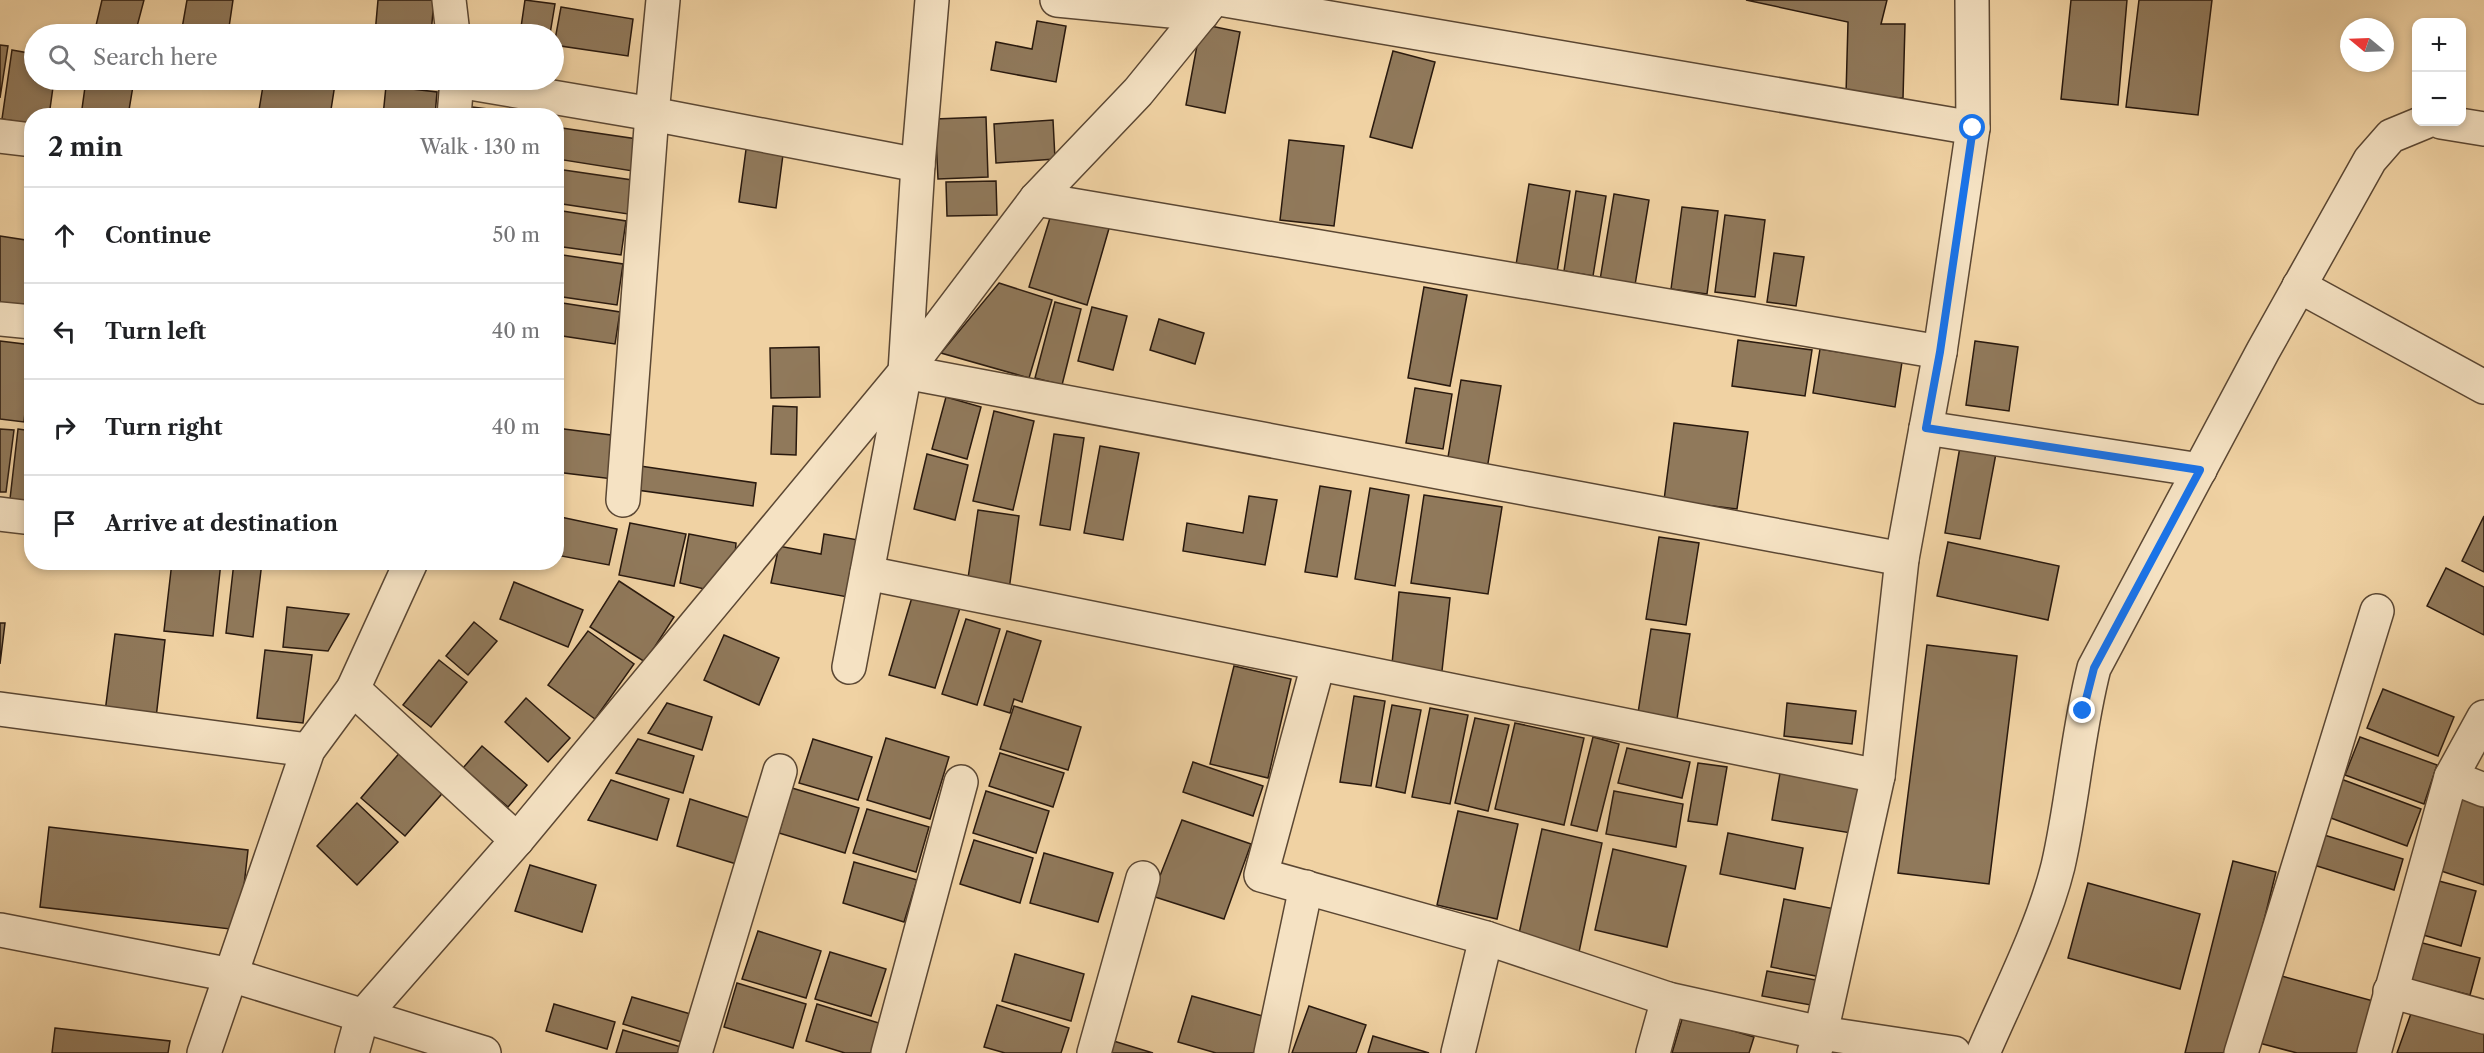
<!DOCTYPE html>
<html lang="en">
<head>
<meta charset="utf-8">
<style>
  body { margin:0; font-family:"Libre Caslon Text",serif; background:#f6f6f6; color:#202124 }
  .controls { position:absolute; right:18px; top:18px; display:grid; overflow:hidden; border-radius:12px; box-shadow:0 3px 9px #0003 }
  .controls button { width:54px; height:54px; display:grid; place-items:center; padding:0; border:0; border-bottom:2px solid #e0e0e0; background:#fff; color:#202124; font:30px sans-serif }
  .compass { position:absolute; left:2340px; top:18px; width:54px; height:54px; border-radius:50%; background:#fff; box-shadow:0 3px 9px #0003; rotate:289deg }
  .stop { position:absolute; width:18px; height:18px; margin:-14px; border:4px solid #1a73e8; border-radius:50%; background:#fff }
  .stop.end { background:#1a73e8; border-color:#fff; box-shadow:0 2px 6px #0008 }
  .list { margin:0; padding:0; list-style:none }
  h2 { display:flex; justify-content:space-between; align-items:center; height:78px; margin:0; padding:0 24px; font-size:26px }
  h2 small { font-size:20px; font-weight:400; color:#757577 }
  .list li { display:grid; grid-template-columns:39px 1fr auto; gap:18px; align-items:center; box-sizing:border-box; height:96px; padding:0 24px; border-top:2px solid #e0e0e0 }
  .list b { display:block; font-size:22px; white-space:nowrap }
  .list em { font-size:20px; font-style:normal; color:#757577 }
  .icon { flex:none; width:33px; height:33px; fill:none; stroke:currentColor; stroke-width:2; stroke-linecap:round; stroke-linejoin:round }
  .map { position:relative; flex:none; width:2484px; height:1053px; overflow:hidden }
  .search { position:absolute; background:#fff; box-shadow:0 3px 9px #0003; left:24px; top:24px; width:540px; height:66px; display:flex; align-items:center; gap:15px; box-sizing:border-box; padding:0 21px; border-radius:33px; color:#757577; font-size:22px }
  .panel { position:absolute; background:#fff; box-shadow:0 3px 9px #0003; left:24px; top:108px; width:540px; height:462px; border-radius:24px }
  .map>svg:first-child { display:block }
  .building { fill:#90795b; stroke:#29190e; stroke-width:1.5 }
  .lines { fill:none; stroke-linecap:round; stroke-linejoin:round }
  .minor-casing { stroke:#5b4733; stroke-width:36 }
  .minor { stroke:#f5e2c3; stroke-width:33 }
  .route { stroke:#1a73e8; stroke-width:8 }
</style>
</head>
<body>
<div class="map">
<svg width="2484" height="1053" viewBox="0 0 2484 1053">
  <rect width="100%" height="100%" fill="#f0d2a3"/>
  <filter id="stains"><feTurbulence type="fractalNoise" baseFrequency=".00333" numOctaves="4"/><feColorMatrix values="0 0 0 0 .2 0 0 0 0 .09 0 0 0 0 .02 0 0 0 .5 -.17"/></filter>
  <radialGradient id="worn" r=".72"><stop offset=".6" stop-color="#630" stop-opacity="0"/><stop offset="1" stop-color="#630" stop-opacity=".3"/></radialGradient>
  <g class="building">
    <path d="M102 0H144L135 34H94Z"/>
    <path d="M187 0H233L228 34H181Z"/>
    <path d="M378 0H434L431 34H375Z"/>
    <path d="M525 0 555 4 550 34H520Z"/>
    <path d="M1746 0H1887L1881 24H1905L1903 98 1846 95 1848 22Z"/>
    <path d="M2071 0H2127L2118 105 2061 99Z"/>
    <path d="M2139 0H2212L2198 115 2126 107Z"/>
    <path d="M561 7 633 19 628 56 554 45Z"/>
    <path d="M1037 21 1066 26 1056 82 991 70 996 42 1032 49Z"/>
    <path d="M1201 24 1240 32 1225 113 1186 105Z"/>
    <path d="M0 45 8 46 0 98Z"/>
    <path d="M12 50 34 54V80H54L49 116H32V124L2 119Z"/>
    <path d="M1393 51 1435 62 1412 148 1370 137Z"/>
    <path d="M86 80H134L128 116H81Z"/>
    <path d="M264 80H305L335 84 330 116H258Z"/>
    <path d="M386 86 437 92 435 116H383Z"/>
    <path d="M464 106 504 111V116H463Z"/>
    <path d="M511 110 545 115V116H510Z"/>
    <path d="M986 117 988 177 938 179 935 119Z"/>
    <path d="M1053 120 1055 159 996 163 994 124Z"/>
    <path d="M562 128 644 140 639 172 557 159Z"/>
    <path d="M1289 140 1344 146 1334 226 1280 220Z"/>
    <path d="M747 142 784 147 776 208 739 202Z"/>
    <path d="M557 169 632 180 628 214 556 203Z"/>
    <path d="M996 181 997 215 947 216 946 182Z"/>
    <path d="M1529 184 1570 191 1557 272 1516 265Z"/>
    <path d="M1576 191 1606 196 1593 276 1564 271Z"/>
    <path d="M1614 194 1649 200 1635 285 1600 280Z"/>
    <path d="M1682 207 1718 211 1707 294 1671 289Z"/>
    <path d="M1053 208 1110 225 1087 305 1029 287Z"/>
    <path d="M556 210 626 221 621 255 556 246Z"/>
    <path d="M1725 215 1765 220 1755 297 1715 292Z"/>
    <path d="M0 236 32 241V263L24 312 0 308Z"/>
    <path d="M1774 253 1804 257 1796 306 1767 302Z"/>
    <path d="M556 254 623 264 617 305 556 296Z"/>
    <path d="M999 283 1052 300 1029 378 941 353Z"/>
    <path d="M1424 287 1467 295 1450 386 1408 378Z"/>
    <path d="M556 302 620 312 615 344 556 335Z"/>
    <path d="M1055 302 1081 309 1062 385 1035 378Z"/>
    <path d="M1092 307 1127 316 1113 370 1078 361Z"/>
    <path d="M1159 319 1204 333 1195 364 1150 350Z"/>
    <path d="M1738 340 1812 350 1805 396 1732 386Z"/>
    <path d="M0 341 32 345 24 422 0 419Z"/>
    <path d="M1975 341 2018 347 2009 411 1966 405Z"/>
    <path d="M819 347 820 397 771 398 770 348Z"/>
    <path d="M1820 349 1902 362 1895 407 1813 393Z"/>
    <path d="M1461 380 1501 386 1486 475 1446 469Z"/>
    <path d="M1415 388 1452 394 1443 449 1406 443Z"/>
    <path d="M946 397 981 407 967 459 932 449Z"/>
    <path d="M773 406 797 407 796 455 771 454Z"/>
    <path d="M994 411 1034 421 1013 510 973 501Z"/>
    <path d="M1674 423 1748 432 1737 509 1664 500Z"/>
    <path d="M556 428 619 436 613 479 556 472Z"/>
    <path d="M0 429 14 430 6 492H0Z"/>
    <path d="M18 429 32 431V502L10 499Z"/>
    <path d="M1054 434 1084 438 1070 530 1040 525Z"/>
    <path d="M1961 441 1997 448 1980 539 1945 533Z"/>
    <path d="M1100 446 1139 453 1123 540 1084 533Z"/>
    <path d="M927 454 968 465 955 520 914 509Z"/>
    <path d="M640 466 756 483 753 506 637 490Z"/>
    <path d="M1320 486 1351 491 1337 577 1305 572Z"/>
    <path d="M1370 488 1409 495 1395 586 1355 579Z"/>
    <path d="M1424 495 1502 507 1488 594 1411 583Z"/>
    <path d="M1249 496 1277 500 1265 565 1183 551 1187 523 1243 533Z"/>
    <path d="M978 510 1019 516 1009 590 967 585Z"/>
    <path d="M556 516 617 529 609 565 556 555Z"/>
    <path d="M2484 516V572L2462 561Z"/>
    <path d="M630 523 686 534 674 586 619 575Z"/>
    <path d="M689 534 736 543 734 568 708 590 680 583Z"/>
    <path d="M824 534 864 541 853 598 771 583 779 546 821 554Z"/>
    <path d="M1659 537 1699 543 1686 625 1646 619Z"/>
    <path d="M1948 542 2059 566 2048 620 1937 596Z"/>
    <path d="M172 562H221L213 636 164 631Z"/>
    <path d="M234 562H262L253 637 226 633Z"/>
    <path d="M2446 568 2484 587V635L2427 606Z"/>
    <path d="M619 581 674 617 645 662 590 627Z"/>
    <path d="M514 582 583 610 568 647 500 619Z"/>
    <path d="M1399 592 1450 598 1441 680 1391 674Z"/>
    <path d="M913 594 960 608 935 688 889 675Z"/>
    <path d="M287 607 349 614 328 651 283 647Z"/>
    <path d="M966 619 1000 629 977 705 942 694Z"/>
    <path d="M474 622 497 641 468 675 446 656Z"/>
    <path d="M0 623H5L0 664Z"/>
    <path d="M1651 629 1690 634 1677 719 1638 713Z"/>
    <path d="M588 631 634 664 595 719 548 685Z"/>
    <path d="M1007 631 1041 641 1022 702 1014 699 1010 713 984 705Z"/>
    <path d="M115 634 165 640 156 718 105 712Z"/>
    <path d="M724 635 779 658 759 705 704 680Z"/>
    <path d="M1927 645 2017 656 1989 884 1898 873Z"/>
    <path d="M265 650 312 655 303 723 257 718Z"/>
    <path d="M439 660 467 682 431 727 403 705Z"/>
    <path d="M1234 666 1291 679 1268 778 1210 764Z"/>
    <path d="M2383 689 2454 717 2438 756 2367 728Z"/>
    <path d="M1354 696 1385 701 1371 786 1340 782Z"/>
    <path d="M526 698 570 738 548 762 505 722Z"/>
    <path d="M667 703 712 717 702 750 648 733Z"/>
    <path d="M1787 703 1856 711 1852 744 1784 736Z"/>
    <path d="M1392 705 1421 710 1405 793 1376 787Z"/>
    <path d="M1014 706 1081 727 1068 770 1000 749Z"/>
    <path d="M1430 708 1468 715 1450 804 1412 797Z"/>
    <path d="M1475 718 1509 725 1488 811 1455 803Z"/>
    <path d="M1515 723 1584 738 1564 825 1495 809Z"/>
    <path d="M1593 737 1619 744 1597 831 1571 825Z"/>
    <path d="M2360 737 2437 765 2424 804 2345 775Z"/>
    <path d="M886 738 949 757 930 819 867 800Z"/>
    <path d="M638 739 694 756 683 793 616 773Z"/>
    <path d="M813 739 872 757 858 800 799 783Z"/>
    <path d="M482 746 527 785 508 807 463 768Z"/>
    <path d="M1627 748 1690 762 1682 798 1618 783Z"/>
    <path d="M402 750 447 788 405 836 361 798Z"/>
    <path d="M1000 753 1064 773 1053 807 989 786Z"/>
    <path d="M1193 762 1263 786 1253 816 1183 792Z"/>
    <path d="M1698 763 1727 767 1717 825 1688 821Z"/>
    <path d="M1780 773 1865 787 1857 834 1772 820Z"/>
    <path d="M2333 776 2421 809 2407 846 2320 814Z"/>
    <path d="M611 780 669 799 657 840 588 820Z"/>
    <path d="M792 788 859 808 845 853 779 833Z"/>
    <path d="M986 791 1049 811 1036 853 973 833Z"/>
    <path d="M1614 791 1683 804 1676 847 1606 834Z"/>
    <path d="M2460 792 2484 800V885L2435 869Z"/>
    <path d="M690 799 756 820 743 866 677 846Z"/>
    <path d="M357 803 398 842 357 885 317 846Z"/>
    <path d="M867 809 929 827 916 872 853 853Z"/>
    <path d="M1458 811 1518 824 1497 919 1437 905Z"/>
    <path d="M1182 820 1251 844 1224 919 1152 896Z"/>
    <path d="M49 827 248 850 239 930 40 907Z"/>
    <path d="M1542 829 1602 843 1579 952 1518 938Z"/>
    <path d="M2311 831 2403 859 2394 890 2301 861Z"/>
    <path d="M1728 833 1803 848 1795 889 1720 874Z"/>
    <path d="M974 840 1033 858 1020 903 960 884Z"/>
    <path d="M1613 849 1686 866 1667 947 1595 930Z"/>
    <path d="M1044 853 1113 873 1098 922 1030 903Z"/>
    <path d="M2233 861 2276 872 2231 1053H2185Z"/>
    <path d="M854 862 917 880 904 922 843 903Z"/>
    <path d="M530 865 596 885 582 932 515 911Z"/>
    <path d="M2428 878 2476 891 2461 946 2413 932Z"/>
    <path d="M2088 883 2200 914 2180 989 2068 958Z"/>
    <path d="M1784 899 1835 909 1821 977 1771 967Z"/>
    <path d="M758 931 821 951 806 998 742 979Z"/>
    <path d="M2411 940 2480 958 2470 995 2401 978Z"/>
    <path d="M830 952 886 969 871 1016 815 999Z"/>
    <path d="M1015 954 1084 974 1071 1021 1002 1001Z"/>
    <path d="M1767 971 1832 983 1827 1008 1762 996Z"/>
    <path d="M2278 975 2377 1002 2362 1053H2297L2259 1043Z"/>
    <path d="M737 983 806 1004 793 1048 724 1027Z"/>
    <path d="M1192 996 1266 1017 1255 1053H1216L1178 1042Z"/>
    <path d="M632 997 694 1015 685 1043 623 1024Z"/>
    <path d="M554 1004 615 1022 607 1049 546 1031Z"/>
    <path d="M817 1004 882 1024 873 1053H845L806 1041Z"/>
    <path d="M997 1005 1069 1028 1061 1053H1005L984 1047Z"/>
    <path d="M2414 1005 2484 1028V1053H2397Z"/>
    <path d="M1309 1006 1366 1025 1356 1053H1292Z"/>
    <path d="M1683 1016 1754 1037 1749 1053H1672Z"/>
    <path d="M55 1028 170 1041 168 1053H52Z"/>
    <path d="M623 1030 684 1048 682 1053H616Z"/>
    <path d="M1373 1036 1429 1053H1368Z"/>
    <path d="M1107 1039 1153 1053H1103Z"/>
  </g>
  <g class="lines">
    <defs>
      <g id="minor">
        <path d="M449 0 453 34"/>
        <path d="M1057 0 1202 14"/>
        <path d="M1225 0 1973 128"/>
        <path d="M458 81 652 114 918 165"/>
        <path d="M454 116 457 80"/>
        <path d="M2441 122 2484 129"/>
        <path d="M0 136 32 140"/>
        <path d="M1036 199 1940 352"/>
        <path d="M2299 286 2484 387"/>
        <path d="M0 319 32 322"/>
        <path d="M905 372 1902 559"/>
        <path d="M1926 428 2200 470"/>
        <path d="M623 500 652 114 663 0"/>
        <path d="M0 514 32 518"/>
        <path d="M867 573 1878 776"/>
        <path d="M1318 665 1261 875 1486 938 1668 999 1821 1033 1954 1053"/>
        <path d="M849 667 905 372 918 165 932 0"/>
        <path d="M353 689 517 840"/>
        <path d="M0 709 308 750"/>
        <path d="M2451 777 2484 790"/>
        <path d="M0 930 231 975 484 1053"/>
        <path d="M2390 991 2484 1017"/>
        <path d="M204 1053 308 750 353 689 411 562"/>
        <path d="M352 1053 362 1017 517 840 905 372 1036 199 1138 92 1213 0"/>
        <path d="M695 1053 780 771"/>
        <path d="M888 1053 961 782"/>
        <path d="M1094 1053 1143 878"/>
        <path d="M1271 1053 1306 887"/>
        <path d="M1458 1053 1486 938"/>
        <path d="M1653 1053 1668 999"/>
        <path d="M1814 1053 1821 1033 1878 776 1902 559 1940 352 1973 128 1972 0"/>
        <path d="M1983 1053C2008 995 2043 927 2058 866 2073 801 2077 734 2094 668L2263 351 2370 160 2391 136 2425 122"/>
        <path d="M2241 1053 2377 611"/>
        <path d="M2374 1053 2451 777 2484 717"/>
      </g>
    </defs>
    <use href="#minor" class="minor-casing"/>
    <use href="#minor" class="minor"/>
  </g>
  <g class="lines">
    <path class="route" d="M1973 128 1940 352 1926 428 2200 470 2094 668 2083 711"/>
  </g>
  <rect width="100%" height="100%" filter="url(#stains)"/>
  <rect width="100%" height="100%" fill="url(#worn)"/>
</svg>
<div class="controls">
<button>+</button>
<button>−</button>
</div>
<svg class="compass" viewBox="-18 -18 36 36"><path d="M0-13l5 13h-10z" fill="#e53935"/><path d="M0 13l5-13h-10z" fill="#757577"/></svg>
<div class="stop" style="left:1973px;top:128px"></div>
<div class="stop end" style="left:2083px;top:711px"></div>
<div class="search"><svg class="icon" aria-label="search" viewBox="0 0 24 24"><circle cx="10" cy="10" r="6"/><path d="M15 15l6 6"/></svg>Search here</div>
<section class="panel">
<h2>2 min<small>Walk · 130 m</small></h2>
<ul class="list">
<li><svg class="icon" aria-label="ahead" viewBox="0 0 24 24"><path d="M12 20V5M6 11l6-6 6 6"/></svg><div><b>Continue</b></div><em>50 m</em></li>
<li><svg class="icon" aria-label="left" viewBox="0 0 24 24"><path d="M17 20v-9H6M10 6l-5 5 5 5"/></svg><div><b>Turn left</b></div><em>40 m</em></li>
<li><svg class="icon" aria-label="right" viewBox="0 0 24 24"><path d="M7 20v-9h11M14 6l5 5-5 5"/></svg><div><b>Turn right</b></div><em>40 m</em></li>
<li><svg class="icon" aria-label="arrive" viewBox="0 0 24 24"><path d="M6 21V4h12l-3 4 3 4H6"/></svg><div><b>Arrive at destination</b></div></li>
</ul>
</section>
</div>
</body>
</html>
